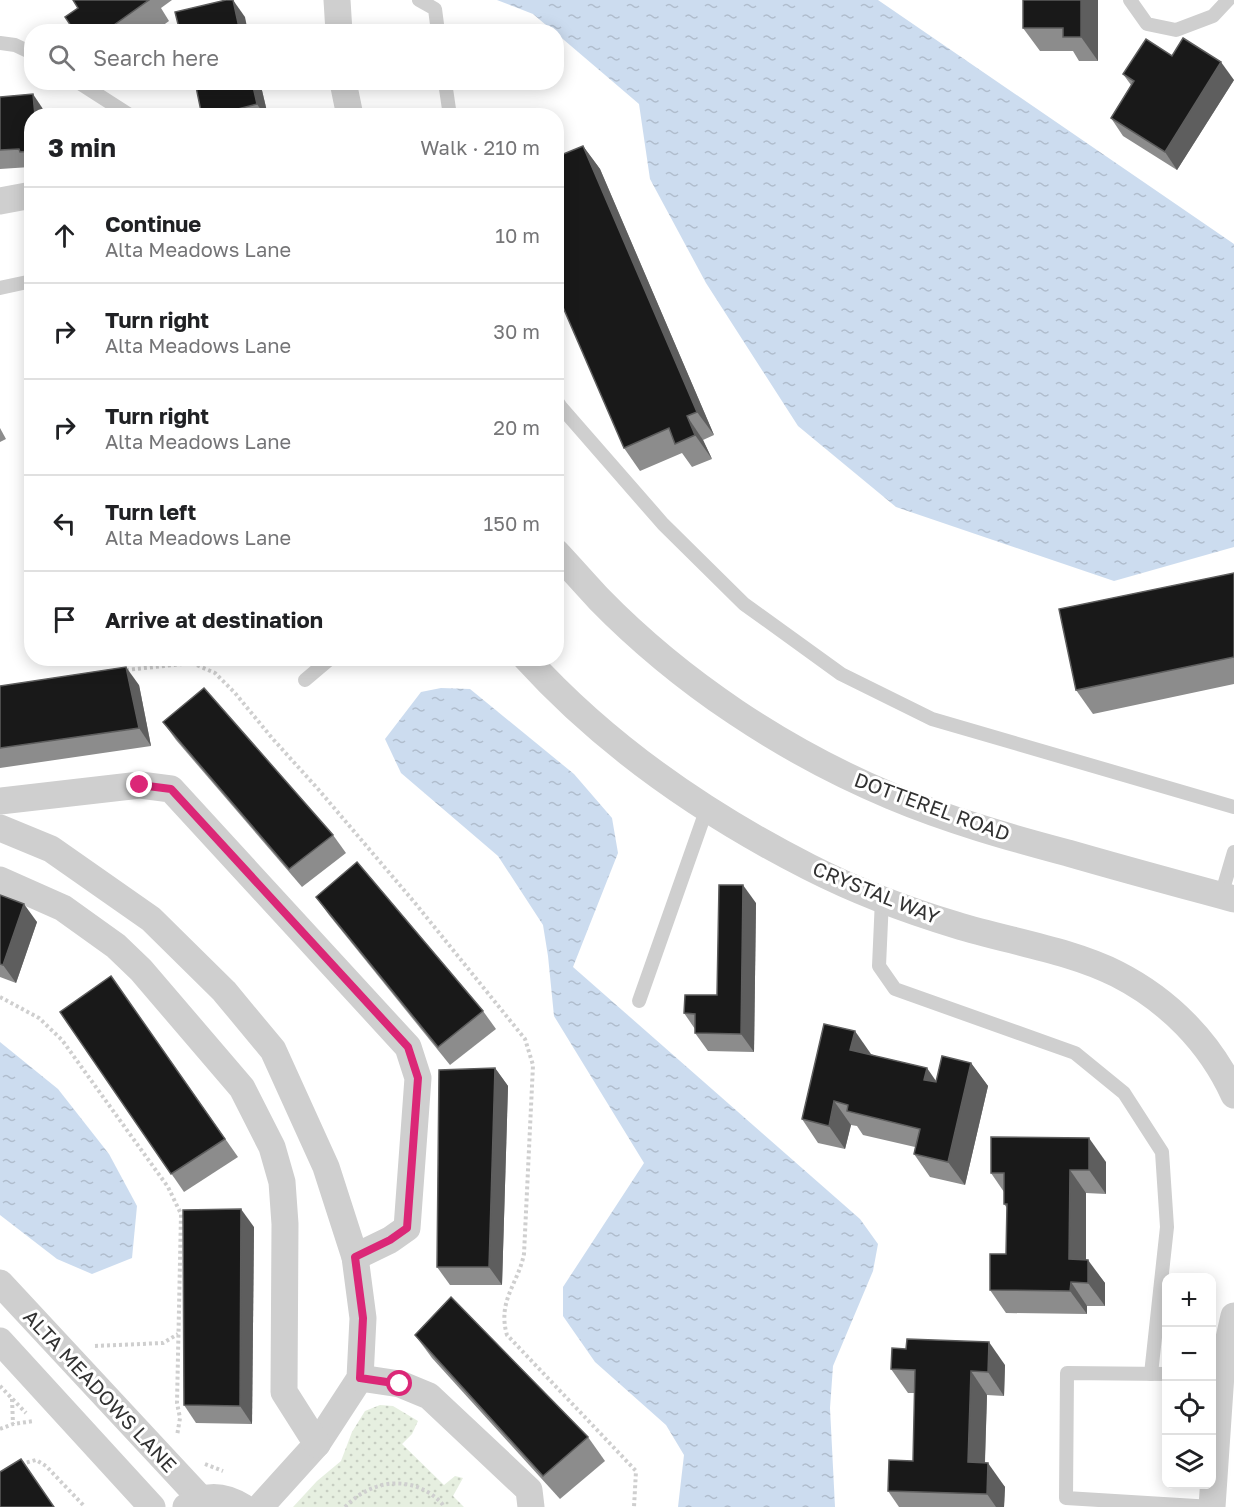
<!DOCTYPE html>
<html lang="en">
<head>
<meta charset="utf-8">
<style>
  body { margin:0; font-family:"Golos Text",sans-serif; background:#f2f2f2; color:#202124 }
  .controls { position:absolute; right:18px; bottom:18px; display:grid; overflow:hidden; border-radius:12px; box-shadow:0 3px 15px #0003 }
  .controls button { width:54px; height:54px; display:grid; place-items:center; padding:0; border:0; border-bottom:2px solid #e0e0e0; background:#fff; color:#202124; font:30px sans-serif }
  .stop { position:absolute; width:18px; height:18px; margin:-14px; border:4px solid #db2777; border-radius:50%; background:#fff }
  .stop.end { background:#db2777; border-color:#fff; box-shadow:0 2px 6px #0008 }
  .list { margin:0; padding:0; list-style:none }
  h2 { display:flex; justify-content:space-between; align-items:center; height:78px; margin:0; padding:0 24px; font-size:26px }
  h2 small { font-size:20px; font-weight:400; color:#757577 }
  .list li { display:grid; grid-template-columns:39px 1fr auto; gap:18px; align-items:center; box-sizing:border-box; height:96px; padding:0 24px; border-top:2px solid #e0e0e0 }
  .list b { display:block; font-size:22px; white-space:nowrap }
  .list p { margin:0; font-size:20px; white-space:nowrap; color:#757577 }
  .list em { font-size:20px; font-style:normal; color:#757577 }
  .icon { flex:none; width:33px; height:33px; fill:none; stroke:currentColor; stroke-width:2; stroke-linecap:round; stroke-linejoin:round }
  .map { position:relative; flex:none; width:1234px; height:1507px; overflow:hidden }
  .search { position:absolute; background:#fff; box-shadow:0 3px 15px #0003; left:24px; top:24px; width:540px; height:66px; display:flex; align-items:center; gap:15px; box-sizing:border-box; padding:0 21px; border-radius:24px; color:#757577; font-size:22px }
  .panel { position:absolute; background:#fff; box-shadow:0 3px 15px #0003; left:24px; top:108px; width:540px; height:558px; border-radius:24px }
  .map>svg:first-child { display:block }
  .park { fill:url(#park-dots) }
  .water { fill:url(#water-ripples) }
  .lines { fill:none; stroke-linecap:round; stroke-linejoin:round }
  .path { stroke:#cfcfcf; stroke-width:4; stroke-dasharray:3 3; stroke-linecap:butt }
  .service { stroke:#cfcfcf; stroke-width:14 }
  .minor { stroke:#cfcfcf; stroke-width:27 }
  .wall { fill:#8c8c8c }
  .shaded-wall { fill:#5e5e5e }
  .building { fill:#191919; stroke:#5e5e5e; stroke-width:1.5 }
  .route { stroke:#db2777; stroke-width:8 }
  .labels { text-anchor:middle; stroke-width:6; stroke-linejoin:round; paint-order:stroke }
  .street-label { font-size:20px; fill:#323232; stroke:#fff }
</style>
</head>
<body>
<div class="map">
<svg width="1234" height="1507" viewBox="0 0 1234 1507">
  <defs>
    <pattern id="park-dots" width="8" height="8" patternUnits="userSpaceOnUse" patternTransform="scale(1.5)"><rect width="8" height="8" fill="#e6efe0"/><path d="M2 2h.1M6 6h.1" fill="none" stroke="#c6cdc1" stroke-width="1.8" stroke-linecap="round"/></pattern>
    <pattern id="water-ripples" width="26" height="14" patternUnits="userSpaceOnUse" patternTransform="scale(1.5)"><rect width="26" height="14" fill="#ccdcef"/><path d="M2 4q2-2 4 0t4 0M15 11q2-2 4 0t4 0" fill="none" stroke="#b0bdcd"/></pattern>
  </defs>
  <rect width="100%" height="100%" fill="#fff"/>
  <path class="park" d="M380 1405 393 1406 418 1421 412 1434 402 1444 444 1485 455 1476 463 1478 453 1496 464 1507H293L317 1481 341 1461 352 1432 365 1411Z"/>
  <g class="water">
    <path d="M497 0H878L1234 244V547L1114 581 896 507 798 426 706 283 650 179 639 104 557 34 556 32 553 31 533 14Z"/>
    <path d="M441 688 470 689 574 774 612 818 618 853 573 967 860 1219 878 1244 873 1271 833 1366 830 1408 835 1507H678L684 1455 666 1425 595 1362 563 1316V1287L644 1163 554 1016 548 956 543 925 498 856 401 773 385 739 421 692Z"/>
    <path d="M0 1042 58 1089 109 1154 137 1206 132 1258 92 1274 57 1259 0 1215Z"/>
  </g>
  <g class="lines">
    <g class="path">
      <path d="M126 670 192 663 215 673 235 693 272 738 318 789 415 903 525 1039 533 1065 524 1254C518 1284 497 1301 507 1335L636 1471 634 1507"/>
      <path d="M0 997 39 1018 62 1040 168 1187 181 1214 177 1403 180 1418 177 1436"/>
      <path d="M95 1346 163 1343 178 1334"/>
      <path d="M0 1386 26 1413"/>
      <path d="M12 1399 13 1424"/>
      <path d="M0 1429 13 1424 34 1421"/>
      <path d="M21 1464 36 1460 46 1466 85 1507"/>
      <path d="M205 1464 223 1471"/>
      <path d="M345 1507C368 1483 402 1475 431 1494 436 1498 441 1501 444 1507"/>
    </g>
    <g class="service">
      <path d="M419 0 435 9 438 32"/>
      <path d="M1130 0 1147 24 1176 30 1213 16 1228 0"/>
      <path d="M0 43 15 45 32 53"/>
      <path d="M78 82 131 116"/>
      <path d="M445 82 450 116"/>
      <path d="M0 288 32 281"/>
      <path d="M556 400 560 406 663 524 744 604 841 674 932 719 1234 807"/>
      <path d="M305 680 331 658"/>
      <path d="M1221 896 1234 852"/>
      <path d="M882 899 879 966 895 989 1075 1053 1124 1093 1162 1152 1167 1227 1151 1374"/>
      <path d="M639 1001 707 808"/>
      <path d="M1166 1374 1067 1373 1066 1498 1212 1507"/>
    </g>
    <g class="minor">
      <path d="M337 0 339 32"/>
      <path d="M343 82 350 116"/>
      <path d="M0 201 32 195"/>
      <path d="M556 552C571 568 585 584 599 599 681 683 784 751 891 796 948 820 1008 837 1068 853 1123 869 1179 884 1234 899"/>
      <path d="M526 658C605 745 705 814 809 867 856 891 906 910 956 925 1007 941 1070 950 1117 974 1168 1000 1210 1042 1234 1095"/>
      <path d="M0 801 140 785 171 789 408 1047 418 1078 407 1228 390 1240 355 1257"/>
      <path d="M0 828 51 849 151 919 224 991 273 1050 326 1167 355 1257 363 1318 360 1378 317 1444 260 1507"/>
      <path d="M0 880 63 908 116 946 141 970 242 1088 272 1147 282 1182 285 1224 284 1392 317 1444"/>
      <path d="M0 1283 201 1499"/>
      <path d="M0 1341 152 1507"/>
      <path d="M360 1378 400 1384 429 1396 529 1490 531 1507"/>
      <path d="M186 1507C205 1494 224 1495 243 1507"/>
      <path d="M1212 1507 1221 1374 1234 1316"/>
    </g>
  </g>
  <g class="wall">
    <path d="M73 0H172L161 8 169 21 154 32H74L78 8Z"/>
    <path d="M1023 0H1098V61H1079L1073 51H1040L1023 28Z"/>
    <path d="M1172 56 1234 80 1177 170 1123 136 1111 118 1131 85 1123 74Z"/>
    <path d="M260 82 268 116H202Z"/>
    <path d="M0 97 45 112 46 116H32V168L30 167 0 169Z"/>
    <path d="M583 146 600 169 714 435 703 440 712 459 692 467 682 453 640 471 624 448Z"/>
    <path d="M0 428 6 439 0 442Z"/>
    <path d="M1234 573V684L1093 714 1076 690Z"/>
    <path d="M139 685 151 746 0 768V686Z"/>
    <path d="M163 722 333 835 346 853 302 887 176 740Z"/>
    <path d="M0 895 37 922 16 983 0 977Z"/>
    <path d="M316 897 483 1011 496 1029 450 1065 329 915Z"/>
    <path d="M756 903 754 1052 708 1051 695 1033V1029L684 1013 717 995Z"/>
    <path d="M111 976 238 1157 184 1192 60 1012Z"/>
    <path d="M871 1054 936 1081 971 1063 988 1086 965 1185 930 1177 914 1154 915 1147 863 1135 857 1126 851 1125 845 1149 818 1143 802 1119Z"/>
    <path d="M495 1068 508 1086 502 1285H450L437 1267Z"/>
    <path d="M1106 1162V1194L1086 1193V1260L1105 1283V1306H1087V1314L1006 1313 990 1290 1006 1254 1007 1208 1004 1204V1192L991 1173Z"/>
    <path d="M254 1227 252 1424 196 1423 184 1405Z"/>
    <path d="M415 1335 588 1437 605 1461 560 1499 432 1358Z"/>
    <path d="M1005 1365 1004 1396 987 1395 985 1463 1005 1487 1004 1507H899L888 1491 913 1461 915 1393H908L891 1369Z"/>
  </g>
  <g class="shaded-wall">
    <path d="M233 0 245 17 248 32H240Z"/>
    <path d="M1081 0H1098V61L1081 37Z"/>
    <path d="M1221 62 1234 80 1177 170 1165 152Z"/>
    <path d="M252 82H260L268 116H265L257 104Z"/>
    <path d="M33 94 45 112 46 116H35Z"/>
    <path d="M583 146 600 169 714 435 697 412Z"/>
    <path d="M687 416 703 440 712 459 695 435Z"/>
    <path d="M126 667 139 685 151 746 139 728Z"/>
    <path d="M743 885 756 903 754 1052 741 1034Z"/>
    <path d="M24 904 37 922 16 983 3 965Z"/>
    <path d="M855 1031 871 1054 867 1073 850 1050Z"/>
    <path d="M971 1063 988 1086 965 1185 948 1162Z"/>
    <path d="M495 1068 508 1086 502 1285 489 1267Z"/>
    <path d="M927 1068 943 1091 924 1080Z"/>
    <path d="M834 1101 851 1125 845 1149 829 1126Z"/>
    <path d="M1089 1138 1106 1162V1194L1089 1170Z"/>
    <path d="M1070 1170 1086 1193V1283L1069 1259Z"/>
    <path d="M241 1209 254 1227 252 1424 240 1406Z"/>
    <path d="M1088 1260 1105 1283V1306L1088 1283Z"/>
    <path d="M1071 1282 1087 1306V1314L1070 1291Z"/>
    <path d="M989 1342 1005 1365 1004 1396 988 1372Z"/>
    <path d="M971 1371 987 1395 984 1486 968 1462Z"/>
    <path d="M988 1463 1005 1487 1004 1507H996L987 1494Z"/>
  </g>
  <g class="building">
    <path d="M73 0H149L104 32H96L92 26 84 32H75L65 17 78 8Z"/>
    <path d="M226 0H233L240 32H185L184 31 180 32 175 12Z"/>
    <path d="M1023 0H1081V37H1063V28H1023Z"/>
    <path d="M1183 38 1221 62 1165 152 1111 118 1134 81 1123 74 1146 39 1172 56Z"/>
    <path d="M195 82H252L257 104 211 116H202Z"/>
    <path d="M33 94 35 116H32V151L20 152 19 149 0 150V97Z"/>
    <path d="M583 146 697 412 687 416 695 435 675 444 669 428 624 448 556 291V157Z"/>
    <path d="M1234 573V657L1076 690 1059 609Z"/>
    <path d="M126 667 139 728 0 748V686Z"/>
    <path d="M204 688 333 835 289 869 163 722Z"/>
    <path d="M357 862 483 1011 438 1047 316 897Z"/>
    <path d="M719 885H743L741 1034 695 1033V1014L684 1013 685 995H717Z"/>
    <path d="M0 895 24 904 3 965 0 964Z"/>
    <path d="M111 976 225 1139 171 1174 60 1012Z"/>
    <path d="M824 1024 855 1031 850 1050 927 1068 924 1080 936 1082 942 1056 971 1063 948 1162 914 1154 920 1129 847 1111 848 1105 834 1101 829 1126 802 1119Z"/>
    <path d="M495 1068 489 1267H437L439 1070Z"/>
    <path d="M991 1137 1089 1138V1170H1070L1069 1259 1088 1260V1283L1071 1282 1070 1291 990 1290V1254H1006L1007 1204H1004V1173H991Z"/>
    <path d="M241 1209 240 1406 184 1405 183 1210Z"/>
    <path d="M451 1297 588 1437 543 1476 415 1335Z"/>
    <path d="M907 1339 989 1342 988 1372 971 1371 968 1462 988 1463 987 1494 888 1491 889 1460 913 1461 915 1370 891 1369 892 1348 906 1349Z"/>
    <path d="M21 1459 54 1507H0V1472Z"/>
  </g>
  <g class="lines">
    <path class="route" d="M140 785 171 789 408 1047 418 1078 407 1228 390 1240 355 1257 363 1318 360 1378 400 1384"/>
  </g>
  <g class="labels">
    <g class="street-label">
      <text transform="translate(932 807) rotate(20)" y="7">DOTTEREL ROAD</text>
      <text transform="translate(876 893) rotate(22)" y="7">CRYSTAL WAY</text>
      <text transform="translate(100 1391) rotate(47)" y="7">ALTA MEADOWS LANE</text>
    </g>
  </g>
</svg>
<div class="controls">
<button>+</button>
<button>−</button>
<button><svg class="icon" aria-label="locate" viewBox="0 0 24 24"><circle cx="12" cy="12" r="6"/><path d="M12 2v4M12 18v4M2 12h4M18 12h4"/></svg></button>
<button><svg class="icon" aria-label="layers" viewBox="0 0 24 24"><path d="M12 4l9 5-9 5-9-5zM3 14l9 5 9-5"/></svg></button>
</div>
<div class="stop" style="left:400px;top:1384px"></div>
<div class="stop end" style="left:140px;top:785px"></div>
<div class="search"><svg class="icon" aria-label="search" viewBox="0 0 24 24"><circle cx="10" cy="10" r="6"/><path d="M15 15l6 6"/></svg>Search here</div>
<section class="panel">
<h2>3 min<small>Walk · 210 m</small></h2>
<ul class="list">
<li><svg class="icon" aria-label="ahead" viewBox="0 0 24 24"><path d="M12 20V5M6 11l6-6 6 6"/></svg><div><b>Continue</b><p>Alta Meadows Lane</p></div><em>10 m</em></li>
<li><svg class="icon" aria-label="right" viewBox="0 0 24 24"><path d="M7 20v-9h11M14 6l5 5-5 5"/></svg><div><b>Turn right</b><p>Alta Meadows Lane</p></div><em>30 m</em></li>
<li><svg class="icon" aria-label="right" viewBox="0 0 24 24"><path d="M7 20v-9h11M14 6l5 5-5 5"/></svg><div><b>Turn right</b><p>Alta Meadows Lane</p></div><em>20 m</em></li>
<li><svg class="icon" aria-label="left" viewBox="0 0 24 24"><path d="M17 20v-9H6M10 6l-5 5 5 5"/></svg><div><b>Turn left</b><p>Alta Meadows Lane</p></div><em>150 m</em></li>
<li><svg class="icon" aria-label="arrive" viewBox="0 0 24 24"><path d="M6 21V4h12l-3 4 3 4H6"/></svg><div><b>Arrive at destination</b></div></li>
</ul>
</section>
</div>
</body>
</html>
